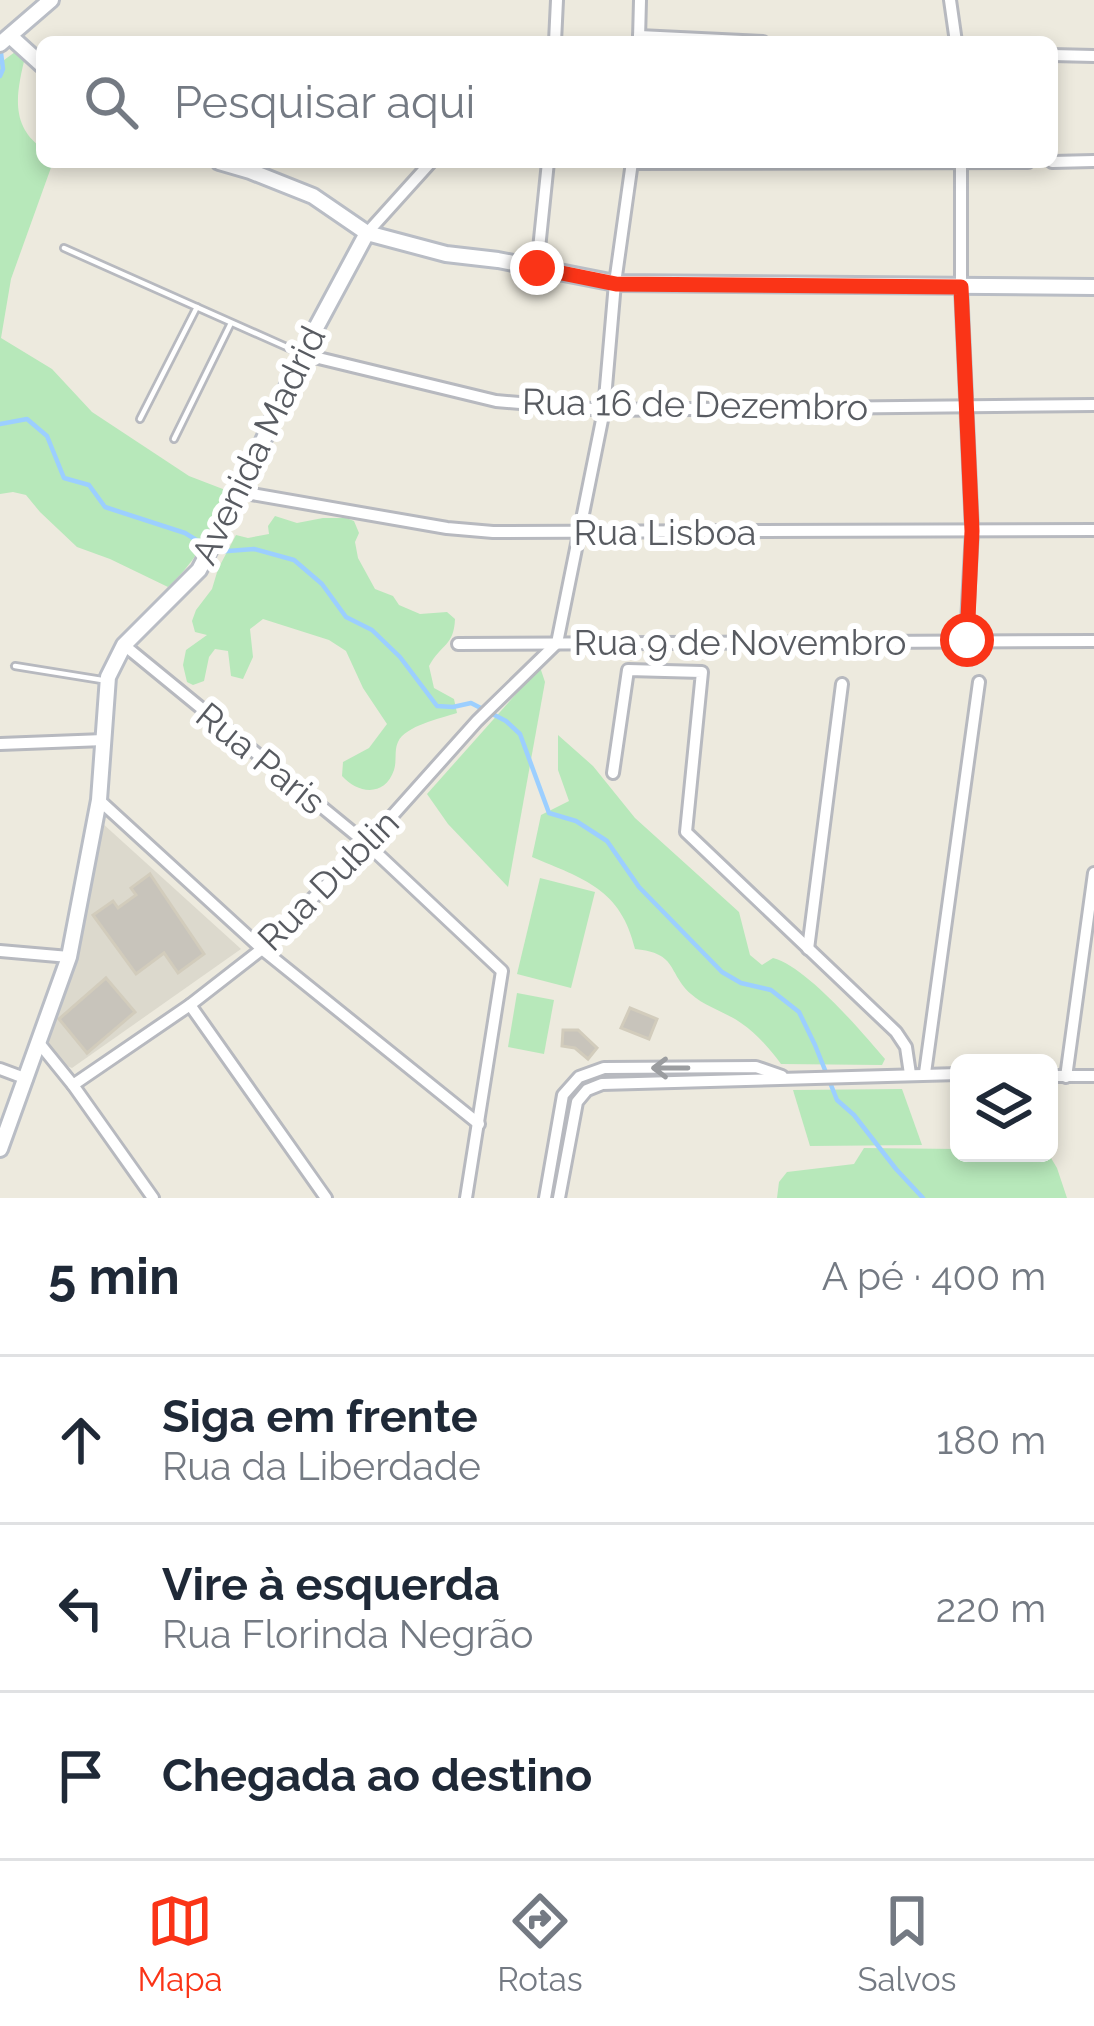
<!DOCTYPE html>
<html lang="pt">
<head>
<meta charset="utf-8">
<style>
  body { margin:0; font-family:Raleway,sans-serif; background:#f6f6f7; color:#1f2937 }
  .controls { position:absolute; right:36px; bottom:36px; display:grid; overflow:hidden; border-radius:18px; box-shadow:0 6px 18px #0003 }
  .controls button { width:108px; height:108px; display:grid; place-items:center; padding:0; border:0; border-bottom:3px solid #e0e1e3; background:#fff; color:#1f2937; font:60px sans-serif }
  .stop { position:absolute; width:36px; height:36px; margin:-27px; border:9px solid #fa3417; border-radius:50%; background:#fff }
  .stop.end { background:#fa3417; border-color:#fff; box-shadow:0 3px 12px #0008 }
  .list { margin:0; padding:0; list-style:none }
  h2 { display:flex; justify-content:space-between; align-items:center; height:156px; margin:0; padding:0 48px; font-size:51px }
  h2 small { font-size:39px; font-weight:400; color:#747a83 }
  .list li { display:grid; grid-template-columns:78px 1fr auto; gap:36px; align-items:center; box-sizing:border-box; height:168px; padding:0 48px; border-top:3px solid #e0e1e3 }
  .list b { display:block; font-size:45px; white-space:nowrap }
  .list p { margin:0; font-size:39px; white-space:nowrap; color:#747a83 }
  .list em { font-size:39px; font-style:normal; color:#747a83 }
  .icon { flex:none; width:66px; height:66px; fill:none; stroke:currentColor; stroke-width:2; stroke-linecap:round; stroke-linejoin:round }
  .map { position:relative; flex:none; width:1094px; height:1198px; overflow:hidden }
  .search { position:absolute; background:#fff; box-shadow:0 6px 18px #0003; left:36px; right:36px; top:36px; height:132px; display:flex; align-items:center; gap:30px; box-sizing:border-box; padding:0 42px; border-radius:18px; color:#747a83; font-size:45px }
  .sheet { height:660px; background:#fff }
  nav { display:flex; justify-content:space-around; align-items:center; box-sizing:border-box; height:168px; border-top:3px solid #e0e1e3; background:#fff; font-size:33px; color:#747a83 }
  nav a { display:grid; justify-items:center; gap:6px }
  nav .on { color:#fa3417 }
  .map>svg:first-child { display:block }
  .education { fill:#dcd9cd }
  .green { fill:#b7e8ba }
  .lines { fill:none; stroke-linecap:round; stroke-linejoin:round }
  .stream { stroke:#9ccfff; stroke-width:4.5 }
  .building { fill:#c8c4bb; stroke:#d2ccbc; stroke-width:3 }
  .lane-casing { stroke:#b7b9bf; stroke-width:10 }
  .street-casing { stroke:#b7b9bf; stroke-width:16 }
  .secondary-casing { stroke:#b9bdc5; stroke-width:20 }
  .lane { stroke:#fff; stroke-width:4.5 }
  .street { stroke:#fff; stroke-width:10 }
  .secondary { stroke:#fff; stroke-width:14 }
  .oneway { stroke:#9b9da0 }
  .route { stroke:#fa3417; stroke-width:15 }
  .labels { text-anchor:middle; stroke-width:12; stroke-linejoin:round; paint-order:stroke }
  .street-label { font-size:36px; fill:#585b61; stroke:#fff }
</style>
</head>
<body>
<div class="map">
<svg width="1094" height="1198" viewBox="0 0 1094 1198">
  <rect width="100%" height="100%" fill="#edeade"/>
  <path class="education" d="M102 823 241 949 72 1068 62 1064 47 1043 78 958Z"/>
  <g class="green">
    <path d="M15 52 25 57C17 91 9 125 42 148V162H53L11 279 1 338 52 369 92 412 189 476 228 491C211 529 200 558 168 587L110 559 77 547 40 512 26 495 13 492 0 494V63Z"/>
    <path d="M275 516 297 523 323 518H346L354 521 359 533 355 542 358 558 375 589 393 596 399 605 420 614 447 612 455 619C454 646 441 644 429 666L434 688 454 699 457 713C441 718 405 726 398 742 394 750 397 761 394 770 385 797 358 794 342 776L343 762 369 748 387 724 363 688 346 651 329 640 263 619 250 629 253 657 243 679 231 676 228 651 215 649 209 657 204 681 193 685 187 682 183 665 186 650 207 635 195 632 192 621 196 610 212 589 218 569 236 535 248 538 269 534 268 526Z"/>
    <path d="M540 667 545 682 508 887 448 824 427 794Z"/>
    <path d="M558 735 593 766 635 818 739 912 750 955 762 965 773 958C807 967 861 1031 885 1059L882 1065 781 1064C769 1048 757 1034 741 1023 726 1012 705 1007 691 994 667 972 678 953 635 949 621 889 584 879 532 857L541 815 569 801 558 770Z"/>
    <path d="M540 878 595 892 571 988 517 974Z"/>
    <path d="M517 993 554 1000 544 1054 508 1047Z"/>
    <path d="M902 1089 922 1145 810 1146 793 1090Z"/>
    <path d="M864 1148 959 1149V1153H1048L1057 1168 1067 1198H777L779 1182 787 1172 854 1164Z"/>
  </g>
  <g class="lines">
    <g class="stream">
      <path d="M0 76 3 69 1 53"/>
      <path d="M0 424 27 419 47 436 64 478 89 485 105 507 185 533 206 546"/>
      <path d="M215 552 254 549 294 560 322 584 346 617 372 630 400 657 437 706 453 707 471 703 506 721 520 734 549 813 576 821 607 841 639 887 722 972 741 983 771 990 799 1012 815 1045 837 1100 854 1115 896 1169 923 1198"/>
    </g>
  </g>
  <g class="building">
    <path d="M150 874 204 954 178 973 164 953 136 974 93 915 113 901 118 908 136 895 131 888Z"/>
    <path d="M106 978 135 1012 87 1053 59 1019Z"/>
    <path d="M630 1008 657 1019 649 1039 621 1028Z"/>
    <path d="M563 1030H578L597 1048 588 1059 575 1048 562 1046Z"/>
  </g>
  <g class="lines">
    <defs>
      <g id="lane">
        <path d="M64 248 300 353"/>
        <path d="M140 419 197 307"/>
        <path d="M174 439 231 323"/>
        <path d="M15 666 102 680"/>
      </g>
      <g id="street">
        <path d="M950 0 956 42"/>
        <path d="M639 36 763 42"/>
        <path d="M639 39 640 0"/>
        <path d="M555 42 557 0"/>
        <path d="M1052 55 1094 56"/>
        <path d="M961 162V287L972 531 966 641"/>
        <path d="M1052 162 1094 161"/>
        <path d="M632 163 1028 162"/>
        <path d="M367 233 431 162"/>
        <path d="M537 268 548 162"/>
        <path d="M302 354 496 401 604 410 1094 405"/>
        <path d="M240 492 447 528 493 532 1094 530"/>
        <path d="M557 643 604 410 615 283 632 162"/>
        <path d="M458 644 1094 641"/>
        <path d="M124 645 367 844 502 971 466 1198"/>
        <path d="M0 744 104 740"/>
        <path d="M613 773 628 670 702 672 686 832 896 1032 906 1047 910 1074"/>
        <path d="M99 800 262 949 479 1124"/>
        <path d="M808 949 842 684"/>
        <path d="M0 951 69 957"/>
        <path d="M190 1005 326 1198"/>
        <path d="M39 1043 73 1085 153 1198"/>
        <path d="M0 1069 27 1079"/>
        <path d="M925 1073 979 682"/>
        <path d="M1049 1076H1094"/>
        <path d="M1066 1077 1094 873"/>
        <path d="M73 1085 190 1005 262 949 367 844 477 721 557 643"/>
        <path d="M545 1198 563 1095 579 1077 604 1068 756 1067 782 1076"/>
        <path d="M559 1198 577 1102 587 1090 602 1084 959 1074"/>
      </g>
      <g id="secondary">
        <path d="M10 36 42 65"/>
        <path d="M0 44 51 0"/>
        <path d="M219 162 250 171 313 196 367 233 446 254 498 260 615 283 1094 287"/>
        <path d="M0 1149 69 957 99 800 108 677 124 645 199 570 240 492 302 354 367 233"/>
      </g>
    </defs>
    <use href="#lane" class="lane-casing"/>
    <use href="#street" class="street-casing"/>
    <use href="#secondary" class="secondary-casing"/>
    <use href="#lane" class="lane"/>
    <use href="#street" class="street"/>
    <use href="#secondary" class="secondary"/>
  </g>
  <defs><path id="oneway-shaft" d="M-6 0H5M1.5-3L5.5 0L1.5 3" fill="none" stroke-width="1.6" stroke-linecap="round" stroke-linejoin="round" transform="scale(3)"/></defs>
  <use class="oneway" href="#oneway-shaft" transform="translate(670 1068) rotate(180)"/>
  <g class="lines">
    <path class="route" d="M537 268 616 284 961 287 972 531 967 640"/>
  </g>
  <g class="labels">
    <g class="street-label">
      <text transform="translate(695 404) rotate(1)" y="13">Rua 16 de Dezembro</text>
      <text transform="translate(258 445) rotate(-64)" y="13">Avenida Madrid</text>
      <text x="665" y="545">Rua Lisboa</text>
      <text x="740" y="655">Rua 9 de Novembro</text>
      <text transform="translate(261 758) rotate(39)" y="13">Rua Paris</text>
      <text transform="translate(328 880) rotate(-45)" y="13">Rua Dublin</text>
    </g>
  </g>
</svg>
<div class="controls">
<button><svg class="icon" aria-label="layers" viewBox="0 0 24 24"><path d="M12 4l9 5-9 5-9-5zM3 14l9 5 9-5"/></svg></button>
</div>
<div class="stop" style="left:967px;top:640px"></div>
<div class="stop end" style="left:537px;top:268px"></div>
<div class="search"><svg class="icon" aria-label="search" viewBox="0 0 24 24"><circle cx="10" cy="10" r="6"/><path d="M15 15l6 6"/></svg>Pesquisar aqui</div>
</div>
<section class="sheet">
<h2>5 min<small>A pé · 400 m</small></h2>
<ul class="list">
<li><svg class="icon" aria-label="ahead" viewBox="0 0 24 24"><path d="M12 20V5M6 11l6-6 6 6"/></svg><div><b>Siga em frente</b><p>Rua da Liberdade</p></div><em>180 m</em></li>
<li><svg class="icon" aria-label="left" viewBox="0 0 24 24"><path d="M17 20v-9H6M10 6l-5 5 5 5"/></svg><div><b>Vire à esquerda</b><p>Rua Florinda Negrão</p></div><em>220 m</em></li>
<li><svg class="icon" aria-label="arrive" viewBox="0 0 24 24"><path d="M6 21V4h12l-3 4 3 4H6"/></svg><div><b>Chegada ao destino</b></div></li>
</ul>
</section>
<nav>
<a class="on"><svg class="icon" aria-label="map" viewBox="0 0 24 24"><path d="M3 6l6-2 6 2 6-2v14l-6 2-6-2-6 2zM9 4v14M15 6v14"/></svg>Mapa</a>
<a><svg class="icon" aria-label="directions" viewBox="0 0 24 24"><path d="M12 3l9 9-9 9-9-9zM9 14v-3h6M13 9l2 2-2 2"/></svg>Rotas</a>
<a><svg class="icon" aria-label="saved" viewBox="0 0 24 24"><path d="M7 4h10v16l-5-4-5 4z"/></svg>Salvos</a>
</nav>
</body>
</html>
